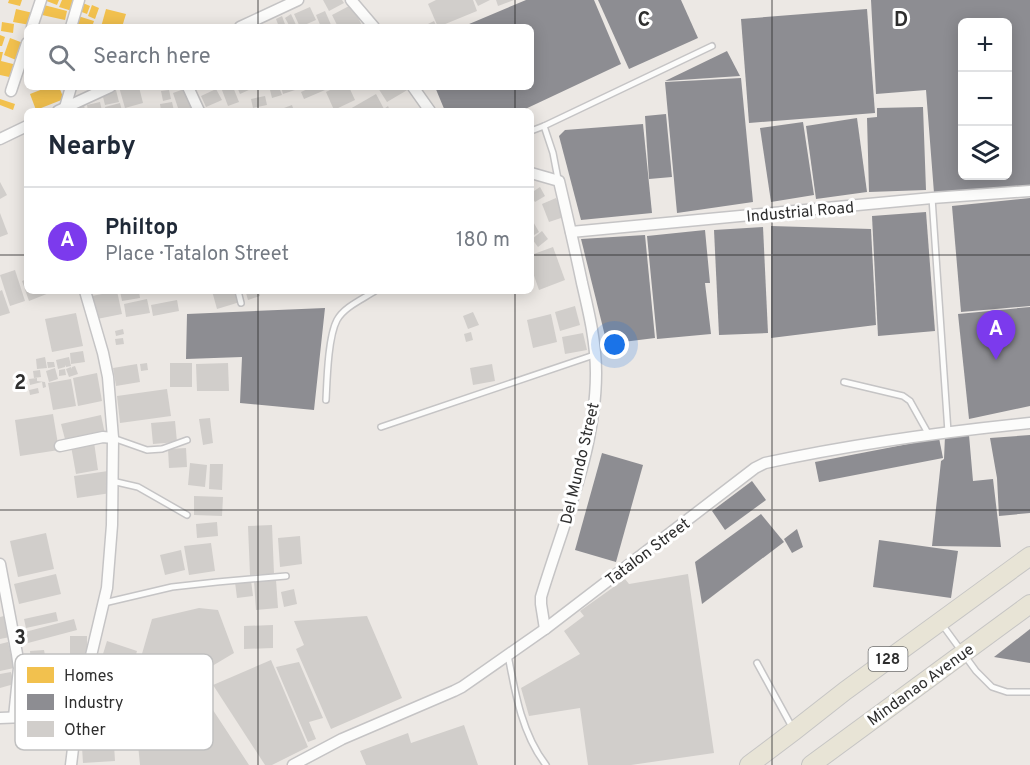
<!DOCTYPE html>
<html lang="en">
<head>
<meta charset="utf-8">
<style>
  body { margin:0; font-family:Overpass,sans-serif; background:#f2f2f3; color:#1f2937 }
  .controls { position:absolute; right:18px; top:18px; display:grid; overflow:hidden; border-radius:9px; box-shadow:0 3px 15px #0003 }
  .controls button { width:54px; height:54px; display:grid; place-items:center; padding:0; border:0; border-bottom:2px solid #e0e1e3; background:#fff; color:#1f2937; font:30px sans-serif }
  .you { position:absolute; left:615px; top:345px; width:21px; height:21px; margin:-15px; border:4px solid #fff; border-radius:50%; background:#1a73e8; box-shadow:0 0 0 9px #1a73e833 }
  .badge { display:grid; place-items:center; width:39px; height:39px; border-radius:50%; background:#7c3aed; color:#fff; font-size:20px; font-weight:700 }
  .pin { position:absolute; translate:-50% -50px; filter:drop-shadow(0 2px 3px #0008) }
  .pin::after { content:''; position:absolute; top:32px; width:21px; height:18px; background:inherit; clip-path:polygon(0 0,100% 0,50% 100%) }
  .list { margin:0; padding:0; list-style:none }
  h2 { display:flex; justify-content:space-between; align-items:center; height:78px; margin:0; padding:0 24px; font-size:26px }
  h2 small { font-size:20px; font-weight:400; color:#747a83 }
  .list li { display:grid; grid-template-columns:39px 1fr auto; gap:18px; align-items:center; box-sizing:border-box; height:108px; padding:0 24px; border-top:2px solid #e0e1e3 }
  .list b { display:block; font-size:22px; white-space:nowrap }
  .list p { margin:0; font-size:20px; white-space:nowrap; color:#747a83 }
  .list em { font-size:20px; font-style:normal; color:#747a83 }
  .icon { flex:none; width:33px; height:33px; fill:none; stroke:currentColor; stroke-width:2; stroke-linecap:round; stroke-linejoin:round }
  .map { position:relative; flex:none; width:1030px; height:765px; overflow:hidden }
  .search { position:absolute; background:#fff; box-shadow:0 3px 15px #0003; left:24px; top:24px; width:510px; height:66px; display:flex; align-items:center; gap:15px; box-sizing:border-box; padding:0 21px; border-radius:9px; color:#747a83; font-size:22px }
  .panel { position:absolute; background:#fff; box-shadow:0 3px 15px #0003; left:24px; top:108px; width:510px; height:186px; border-radius:9px }
  .map>svg:first-child { display:block }
  .homes { fill:#f2c14e }
  .industry { fill:#8d8d92; fill-rule:evenodd }
  .building { fill:#d1cecb }
  .lines { fill:none; stroke-linecap:round; stroke-linejoin:round }
  .lane-casing { stroke:#c5c4c5; stroke-width:8 }
  .street-casing { stroke:#c5c4c5; stroke-width:13 }
  .primary-casing { stroke:#c6c5c4; stroke-width:20 }
  .lane { stroke:#fcfcfb; stroke-width:5 }
  .street { stroke:#fcfcfb; stroke-width:10 }
  .primary { stroke:#e8e4d6; stroke-width:18 }
  .grid { fill:none; stroke:#2e2e2e; stroke-width:1.5; stroke-opacity:0.55 }
  .labels { text-anchor:middle; stroke-width:6; stroke-linejoin:round; paint-order:stroke }
  .shield { fill:#fff; stroke:#6d6d6d; stroke-width:1.5 }
  .shield-label { font-size:15px; font-weight:bold; fill:#2e2e2e }
  .street-label { font-size:16px; fill:#2e2e2e; stroke:#fff }
  .key { fill:#fff; stroke:#c0c0c0; stroke-width:1.5 }
  .key-label { font-size:16px; fill:#2e2e2e }
  .grid-label { font-size:20px; text-anchor:middle; font-weight:bold; fill:#2e2e2e; stroke:#fff; stroke-width:6; stroke-linejoin:round; paint-order:stroke }
</style>
</head>
<body>
<div class="map">
<svg width="1030" height="765" viewBox="0 0 1030 765">
  <rect width="100%" height="100%" fill="#ece8e4"/>
  <g class="homes">
    <path d="M9 0H22L20 6 8 3Z"/>
    <path d="M44 0H59L57 5Z"/>
    <path d="M62 0H75L72 11 59 7Z"/>
    <path d="M83 3 90 6 87 14 79 11Z"/>
    <path d="M44 5 67 11 65 20 42 15Z"/>
    <path d="M92 5 99 8 95 19 88 16Z"/>
    <path d="M16 9 33 13 30 25 13 22Z"/>
    <path d="M106 9 126 14 122 27H101Z"/>
    <path d="M78 16 94 21 92 27H74Z"/>
    <path d="M2 22 14 24 13 33 1 31Z"/>
    <path d="M0 35 5 37 2 46H0Z"/>
    <path d="M10 38 23 43 16 60 4 55Z"/>
    <path d="M0 52H3L1 61 17 65 14 78 0 75Z"/>
    <path d="M48 87H59L64 99 36 110 30 94Z"/>
    <path d="M0 99 15 104 13 110 0 105Z"/>
  </g>
  <g class="industry">
    <path d="M526 0H594L621 64 521 111H445L435 87H531V27H462Z"/>
    <path d="M598 0H681L698 38 629 69Z"/>
    <path d="M871 0H1030V186L934 193 926 90 876 94ZM962 22H1008V176H962Z"/>
    <path d="M867 9 875 113 749 123 741 19Z"/>
    <path d="M727 51 740 76 665 81Z"/>
    <path d="M741 78 753 202 677 213 665 82Z"/>
    <path d="M923 107 926 190 869 192 867 118 877 117V108Z"/>
    <path d="M666 114 672 177 649 179 645 116Z"/>
    <path d="M857 118 867 192 816 199 806 126Z"/>
    <path d="M803 122 814 195 771 202 760 128Z"/>
    <path d="M643 124 652 213 581 220 559 136 565 130Z"/>
    <path d="M1030 198V306L961 312 952 206Z"/>
    <path d="M926 212 935 331 878 336 872 216Z"/>
    <path d="M771 226 871 229 876 325 771 338Z"/>
    <path d="M763 227 768 333 719 335 714 230Z"/>
    <path d="M705 230 710 283H705L711 334 657 339 647 236Z"/>
    <path d="M645 235 655 338 607 344 581 239Z"/>
    <path d="M1030 307V406L969 419 958 314Z"/>
    <path d="M325 308 314 410 240 403 242 357 186 359 187 314Z"/>
    <path d="M969 435 973 481 993 479 1001 547 932 546 941 461 944 459 945 436Z"/>
    <path d="M1030 435V513L999 516 997 478 990 438Z"/>
    <path d="M939 438 943 458 819 482 815 462Z"/>
    <path d="M602 453 643 465 616 562 575 550Z"/>
    <path d="M752 481 766 500 725 530 712 511Z"/>
    <path d="M761 514 784 542 702 604 695 562Z"/>
    <path d="M797 529 803 547 792 553 784 539Z"/>
    <path d="M879 540 958 551 951 598 873 587Z"/>
    <path d="M1030 629V663L994 657Z"/>
  </g>
  <g class="building">
    <path d="M323 0H342L344 3 329 11Z"/>
    <path d="M436 0H473L477 11 438 27 428 4Z"/>
    <path d="M475 0H490L478 6Z"/>
    <path d="M496 0H514L498 6Z"/>
    <path d="M351 5 363 27H338L332 15Z"/>
    <path d="M310 7 316 20 300 27 294 14Z"/>
    <path d="M325 11 332 27H321L316 15Z"/>
    <path d="M291 14 297 27H290L285 18Z"/>
    <path d="M282 16 286 27H279L276 19Z"/>
    <path d="M434 21 437 27H422Z"/>
    <path d="M119 87H139L143 103 125 108Z"/>
    <path d="M229 87H233L239 102 228 106 222 90Z"/>
    <path d="M237 87H250L251 89 240 94Z"/>
    <path d="M279 87 282 95 272 98 270 90Z"/>
    <path d="M281 87H294L295 90 283 94Z"/>
    <path d="M312 87H323L325 90 304 99 301 92Z"/>
    <path d="M336 87H349L355 100 334 110 326 92Z"/>
    <path d="M381 87H407L409 89 387 102 378 88Z"/>
    <path d="M184 89 193 111H179L173 93Z"/>
    <path d="M216 89 222 100 206 107 201 96Z"/>
    <path d="M116 90 119 102 105 105 102 93Z"/>
    <path d="M169 90 171 99 163 101 161 91Z"/>
    <path d="M376 94 384 109 388 106 390 111H352L350 109Z"/>
    <path d="M265 96 267 105 253 108 251 99Z"/>
    <path d="M100 102 102 111H88L87 105Z"/>
    <path d="M172 102 174 111H161L160 104Z"/>
    <path d="M120 103 122 111H106L105 107Z"/>
    <path d="M84 104 85 111H72L71 108Z"/>
    <path d="M292 105 294 111H285L284 108Z"/>
    <path d="M0 182 7 195 0 199Z"/>
    <path d="M540 187 545 196 535 202 531 196V193Z"/>
    <path d="M556 198 564 217 549 222 542 204Z"/>
    <path d="M0 213 8 234 0 237Z"/>
    <path d="M531 218 539 232 531 237Z"/>
    <path d="M542 231 548 239 538 247 532 239Z"/>
    <path d="M553 247 565 280 539 290 531 267V255Z"/>
    <path d="M15 270 25 301 10 306 0 275Z"/>
    <path d="M27 279V291H54L29 301 22 281Z"/>
    <path d="M2 290 10 313 0 316V291Z"/>
    <path d="M117 291 122 314 97 319 92 296Z"/>
    <path d="M120 291H139L140 298 122 301Z"/>
    <path d="M212 291H236L240 302 217 309Z"/>
    <path d="M252 291H259L260 296 248 300 246 293Z"/>
    <path d="M147 299 150 313 126 317 124 304Z"/>
    <path d="M177 300 179 311 153 316 151 305Z"/>
    <path d="M575 306 580 325 560 331 555 312Z"/>
    <path d="M473 312 479 325 468 329 463 316Z"/>
    <path d="M76 313 83 346 52 352 45 319Z"/>
    <path d="M551 314 557 342 533 348 527 320Z"/>
    <path d="M123 329 124 334 116 336 115 331Z"/>
    <path d="M471 332 473 340 466 342 464 334Z"/>
    <path d="M583 333 587 350 565 354 562 337Z"/>
    <path d="M123 338 124 344 116 345 115 339Z"/>
    <path d="M83 351 85 362 71 364 70 353Z"/>
    <path d="M45 357 47 368 37 369 36 359Z"/>
    <path d="M69 357 71 366 66 367 65 365V367L58 369 56 360Z"/>
    <path d="M47 362H54L55 367 48 368Z"/>
    <path d="M147 363 148 370 141 371 140 364Z"/>
    <rect x="170" y="363" width="22" height="24"/>
    <path d="M228 363 229 391H197L196 364Z"/>
    <path d="M137 364 140 382 116 386 113 368Z"/>
    <path d="M492 364 495 381 473 385 470 368Z"/>
    <path d="M75 366 78 374 69 377 66 369 71 367 72 369V367Z"/>
    <path d="M55 368 58 379 49 382 46 371Z"/>
    <path d="M65 369 66 375 59 376V370Z"/>
    <path d="M40 370 41 377 34 378 33 371Z"/>
    <path d="M97 373 102 401 78 406 73 378Z"/>
    <path d="M37 378V381L45 382 46 387 43 388 42 382 30 385 29 379Z"/>
    <path d="M71 379 76 406 53 410 48 383Z"/>
    <path d="M38 388 39 393 30 395 29 390Z"/>
    <path d="M167 389 171 416 120 423 117 396Z"/>
    <path d="M53 414 59 450 20 456 15 420Z"/>
    <path d="M101 415 105 434 66 443 61 424Z"/>
    <path d="M210 418 213 443 203 445 199 419Z"/>
    <path d="M175 421 177 442 153 444 151 423Z"/>
    <path d="M94 442 98 470 76 474 71 446Z"/>
    <path d="M186 448 187 467 169 468 168 449Z"/>
    <path d="M190 463 207 465 205 487 188 485Z"/>
    <path d="M210 464H223L222 490 209 489Z"/>
    <path d="M108 471 111 493 77 498 74 476Z"/>
    <path d="M194 496 223 497 222 516 194 515Z"/>
    <path d="M217 522 218 536 197 538 196 524Z"/>
    <path d="M272 525 274 574 250 575 248 526Z"/>
    <path d="M46 533 54 569 18 577 10 541Z"/>
    <path d="M300 536 302 564 280 567 278 538Z"/>
    <path d="M211 543 215 571 189 575 184 546Z"/>
    <path d="M181 550 185 570 165 575 160 555Z"/>
    <path d="M56 574 61 594 19 604 14 584Z"/>
    <path d="M688 574 714 753 631 765H588L580 708 529 716 521 688 580 654 564 631 584 616 580 611 625 579 629 584Z"/>
    <path d="M251 580 253 596 237 598 235 582Z"/>
    <path d="M276 580 278 608 256 610 254 581Z"/>
    <path d="M294 589 297 604 284 607 281 592Z"/>
    <path d="M199 608 218 610 234 653 192 678 249 765H140L135 712 125 713 152 619Z"/>
    <path d="M56 612 58 621 26 628 24 619Z"/>
    <path d="M4 616 10 637 0 639V617Z"/>
    <path d="M367 616 402 698 331 729 296 649 304 645 294 621Z"/>
    <path d="M74 619 77 630 28 643 25 632Z"/>
    <path d="M273 625V648L244 649V626Z"/>
    <rect x="70" y="636" width="17" height="23"/>
    <path d="M107 641 137 651 129 677 99 667Z"/>
    <path d="M8 642 14 668 0 671V644Z"/>
    <path d="M44 650 46 661 31 663 30 651Z"/>
    <path d="M271 660 308 747 272 765H265L213 685Z"/>
    <path d="M299 662 323 718 309 722 316 739 308 742 276 667Z"/>
    <path d="M11 672 14 684 0 688V674Z"/>
    <path d="M464 725 478 765H366L360 751 408 733 411 743Z"/>
    <path d="M114 745 115 761 83 763 82 747Z"/>
  </g>
  <g class="lines">
    <defs>
      <g id="lane">
        <path d="M531 131 544 126"/>
        <path d="M558 179 553 153 544 126 712 46"/>
        <path d="M932 198 948 432"/>
        <path d="M238 291 241 303"/>
        <path d="M844 382 903 396 910 401 929 435"/>
        <path d="M326 400C327 380 328 337 337 320 344 307 363 299 375 291"/>
        <path d="M381 427 594 355"/>
        <path d="M113 438 147 450 162 449 187 440"/>
        <path d="M112 481 138 487 187 515"/>
        <path d="M104 603 172 587 217 582 286 576"/>
        <path d="M941 623 976 671 992 687 1007 692H1030"/>
        <path d="M508 655C515 693 522 734 546 765"/>
        <path d="M757 663 792 727"/>
      </g>
      <g id="street">
        <path d="M351 0 374 27"/>
        <path d="M32 27 41 0"/>
        <path d="M71 27 79 0"/>
        <path d="M240 27 298 0"/>
        <path d="M188 87 199 111"/>
        <path d="M413 87 430 111"/>
        <path d="M11 91 27 43"/>
        <path d="M58 111 110 87"/>
        <path d="M64 111 71 87"/>
        <path d="M0 139 27 126"/>
        <path d="M531 173 559 181C567 215 575 249 582 283 589 313 596 342 596 373 596 450 563 524 541 597V604L545 629"/>
        <path d="M571 232 932 198 1030 191"/>
        <path d="M60 446 103 437 113 438"/>
        <path d="M0 564 17 654 19 668 14 717"/>
        <path d="M0 718 77 715"/>
        <path d="M71 765 77 715 107 588 112 525 113 438 108 377 103 353 85 291"/>
        <path d="M293 765 342 739 454 691 462 687 545 629 755 468 765 463C853 444 941 432 1030 423"/>
      </g>
      <g id="primary">
        <path d="M749 765 794 731 845 691 1030 556"/>
        <path d="M811 765 1030 604"/>
      </g>
    </defs>
    <use href="#lane" class="lane-casing"/>
    <use href="#street" class="street-casing"/>
    <use href="#primary" class="primary-casing"/>
    <use href="#lane" class="lane"/>
    <use href="#street" class="street"/>
    <use href="#primary" class="primary"/>
  </g>
  <path class="grid" d="M258 0V27M515 0V27M772 0V765M258 87V111M515 87V111M0 255H27M531 255H1030M258 291V765M515 291V765M0 510H1030"/>
  <g class="labels">
    <rect class="shield" x="868.5" y="647" width="39" height="24" rx="4.5"/>
    <g class="shield-label">
      <text x="888" y="664">128</text>
    </g>
    <g class="street-label">
      <text transform="translate(800 211) rotate(-5)" y="6">Industrial Road</text>
      <text transform="translate(579 463) rotate(-77)" y="6">Del Mundo Street</text>
      <text transform="translate(647 551) rotate(-37)" y="6">Tatalon Street</text>
      <text transform="translate(920 684) rotate(-36)" y="6">Mindanao Avenue</text>
    </g>
  </g>
  <rect x="15" y="654" width="198" height="96" rx="9" class="key"/>
  <rect x="27" y="667" width="27" height="16" fill="#f2c14e"/>
  <rect x="27" y="694" width="27" height="16" fill="#8d8d92"/>
  <rect x="27" y="721" width="27" height="16" fill="#d1cecb"/>
  <g class="key-label">
    <text x="64" y="681">Homes</text>
    <text x="64" y="708">Industry</text>
    <text x="64" y="735">Other</text>
  </g>
  <g class="grid-label">
    <text x="644" y="26">C</text>
    <text x="901" y="26">D</text>
    <text x="20" y="389">2</text>
    <text x="20" y="644">3</text>
  </g>
</svg>
<div class="controls">
<button>+</button>
<button>−</button>
<button><svg class="icon" aria-label="layers" viewBox="0 0 24 24"><path d="M12 4l9 5-9 5-9-5zM3 14l9 5 9-5"/></svg></button>
</div>
<div class="you"></div>
<div class="pin badge" style="left:996px;top:360px">A</div>
<div class="search"><svg class="icon" aria-label="search" viewBox="0 0 24 24"><circle cx="10" cy="10" r="6"/><path d="M15 15l6 6"/></svg>Search here</div>
<section class="panel">
<h2>Nearby<small></small></h2>
<ul class="list">
<li><span class="badge">A</span><div><b>Philtop</b><p>Place · Tatalon Street</p></div><em>180 m</em></li>
</ul>
</section>
</div>
</body>
</html>
